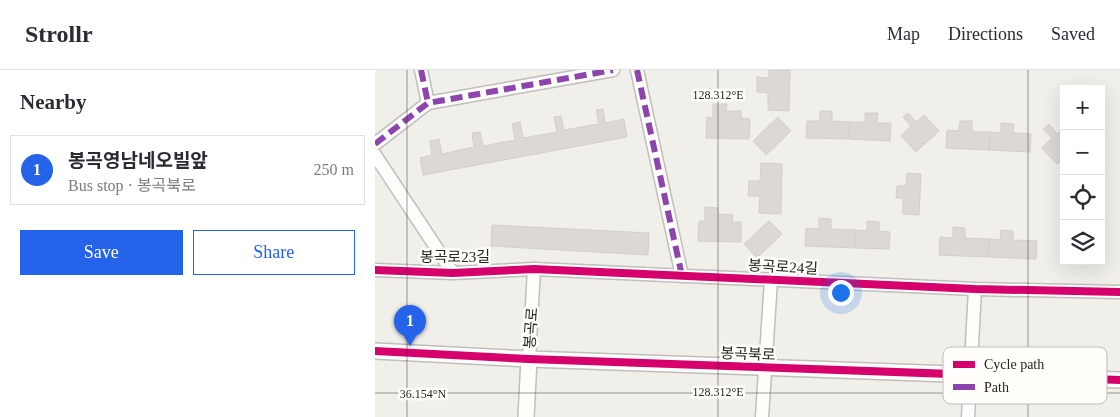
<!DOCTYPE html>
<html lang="en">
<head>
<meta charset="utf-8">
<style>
  body { margin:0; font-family:"Times New Roman","Noto Sans KR",serif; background:#f7f7f7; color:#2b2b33 }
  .controls { position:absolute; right:15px; top:15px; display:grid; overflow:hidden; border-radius:0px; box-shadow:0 5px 20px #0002 }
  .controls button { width:45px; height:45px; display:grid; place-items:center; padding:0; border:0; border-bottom:1px solid #e1e1e2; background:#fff; color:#2b2b33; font:25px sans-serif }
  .you { position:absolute; left:465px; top:222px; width:18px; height:18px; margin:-12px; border:4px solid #fff; border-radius:50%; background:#1a73e8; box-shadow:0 0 0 8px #1a73e833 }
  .badge { display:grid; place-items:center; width:32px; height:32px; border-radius:50%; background:#2563eb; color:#fff; font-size:16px; font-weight:700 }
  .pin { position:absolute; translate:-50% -41px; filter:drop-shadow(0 1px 2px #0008) }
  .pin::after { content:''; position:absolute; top:26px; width:18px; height:15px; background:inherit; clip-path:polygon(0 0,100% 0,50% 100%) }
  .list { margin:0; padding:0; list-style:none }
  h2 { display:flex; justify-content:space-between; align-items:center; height:65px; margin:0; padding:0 20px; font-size:21px }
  h2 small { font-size:16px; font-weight:400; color:#7c7c81 }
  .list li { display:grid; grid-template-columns:32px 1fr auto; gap:15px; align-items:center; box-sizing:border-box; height:70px; margin:0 10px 10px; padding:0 10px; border:1px solid #e1e1e2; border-radius:0px }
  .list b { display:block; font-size:19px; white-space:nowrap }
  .list p { margin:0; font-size:16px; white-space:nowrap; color:#7c7c81 }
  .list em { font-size:16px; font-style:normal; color:#7c7c81 }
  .actions { display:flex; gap:10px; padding:15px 20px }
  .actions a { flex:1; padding:11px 0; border:1px solid #2563eb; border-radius:0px; text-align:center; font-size:18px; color:#2563eb }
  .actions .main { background:#2563eb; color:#fff }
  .icon { flex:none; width:28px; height:28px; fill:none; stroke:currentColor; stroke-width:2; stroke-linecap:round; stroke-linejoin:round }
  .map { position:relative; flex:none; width:745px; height:347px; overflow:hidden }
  header { display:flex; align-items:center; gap:30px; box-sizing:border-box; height:70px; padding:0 25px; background:#fff; border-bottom:1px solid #e1e1e2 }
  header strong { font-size:24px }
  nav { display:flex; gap:28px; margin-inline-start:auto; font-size:18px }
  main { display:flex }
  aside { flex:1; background:#fff }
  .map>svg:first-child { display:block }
  .building { fill:#dbd8d6; stroke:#d2cfcd }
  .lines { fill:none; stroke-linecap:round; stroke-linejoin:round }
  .minor-casing { stroke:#c0bfbb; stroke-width:15 }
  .tertiary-casing { stroke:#c0bfbb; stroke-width:18 }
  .minor { stroke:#fdfdfc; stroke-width:12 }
  .tertiary { stroke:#fdfdfc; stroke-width:15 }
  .quiet { stroke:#8e44ad; stroke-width:6; stroke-dasharray:12 6; stroke-linecap:butt }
  .cycleway-casing { stroke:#fffefa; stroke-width:11 }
  .cycleway { stroke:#d6006c; stroke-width:8 }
  .ticks { fill:none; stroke:#252421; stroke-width:1; stroke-opacity:0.45 }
  .labels { text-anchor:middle; stroke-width:5; stroke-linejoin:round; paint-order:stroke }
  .street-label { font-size:15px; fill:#252421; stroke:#fffefa }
  .key { fill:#fffefa; stroke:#bebdb9; stroke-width:1 }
  .key-label { font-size:14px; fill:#252421 }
  .ticks-label { font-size:12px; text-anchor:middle; fill:#252421; stroke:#fffefa; stroke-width:5; stroke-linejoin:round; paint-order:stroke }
</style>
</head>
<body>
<header>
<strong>Strollr</strong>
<nav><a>Map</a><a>Directions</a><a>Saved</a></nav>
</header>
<main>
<aside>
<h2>Nearby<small></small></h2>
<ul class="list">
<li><span class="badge">1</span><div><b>봉곡영남네오빌앞</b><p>Bus stop · 봉곡북로</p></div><em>250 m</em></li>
</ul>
<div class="actions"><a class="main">Save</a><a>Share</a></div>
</aside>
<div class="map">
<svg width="745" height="347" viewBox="0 0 745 347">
  <rect width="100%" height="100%" fill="#f0efea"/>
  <g class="building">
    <path d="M394 0H415L414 41 393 40V23L382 22V7L394 8Z"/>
    <path d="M338 34H352L351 41H366V48L375 49 374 69 331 68 332 47 338 48Z"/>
    <path d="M228 39 230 53 249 49 252 67 48 105 45 88 57 85 55 71 64 69 67 84 99 77 97 63 105 62 108 76 140 70 137 54 145 52 148 68 182 62 179 47 186 46 189 60 224 54 221 40Z"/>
    <path d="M445 41H457V51L475 52 474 69 431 68 432 51H445Z"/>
    <path d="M490 43H503L502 53H516L515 71 474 69 475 52H490Z"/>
    <path d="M533 43 541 52 549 45 564 61 541 82 526 66 536 56 528 47Z"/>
    <path d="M403 47 416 61 391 85 378 71Z"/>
    <path d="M585 51H597V62H615L614 80 571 78 572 60 584 61Z"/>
    <path d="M626 53 639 54 638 63 656 64 655 82 614 80 615 62 626 63Z"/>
    <path d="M674 54 682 64 689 57V88L682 94 667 78 677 68 668 59Z"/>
    <path d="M386 93 407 94 406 144 384 143 385 126H373L374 111H385Z"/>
    <path d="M532 103 546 104 544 145 528 144V128H521L522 116H531Z"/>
    <path d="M330 137 343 138V144L358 145 357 152H366V172L323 171 324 151H330Z"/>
    <path d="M444 148 456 149V159L480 160V178L430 176 431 158 444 159Z"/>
    <path d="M394 151 407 164 382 188 369 174Z"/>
    <path d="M492 151 504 152V161L515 162 514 179 480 178V160L492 161Z"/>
    <path d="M117 155 274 163 273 185 116 176Z"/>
    <path d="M578 157 590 158V168L614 169 613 187 564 185 565 167 578 168Z"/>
    <path d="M626 160 638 161V170L662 171 661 189 613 187 614 169 625 170Z"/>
  </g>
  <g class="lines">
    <defs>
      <g id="minor">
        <path d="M46 0 53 33"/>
        <path d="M262 0 307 206"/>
        <path d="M0 74 53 33 238 0"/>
        <path d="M0 85 78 203"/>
        <path d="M0 200 78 203 159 199 600 219 745 222"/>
        <path d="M154 289 159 199"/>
        <path d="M387 347 396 210"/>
        <path d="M593 347 600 219"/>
      </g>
      <g id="tertiary">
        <path d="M0 281 154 289 745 310"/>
        <path d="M151 347 154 289"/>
      </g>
    </defs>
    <use href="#minor" class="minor-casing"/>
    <use href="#tertiary" class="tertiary-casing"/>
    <use href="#minor" class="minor"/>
    <use href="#tertiary" class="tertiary"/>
    <g class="quiet">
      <path d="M46 0 53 33"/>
      <path d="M262 0 307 206"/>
      <path d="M0 74 53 33 238 0"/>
    </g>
    <defs>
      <g id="cycleway">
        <path d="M0 200 78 203 159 199 600 219 745 222"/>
        <path d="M0 281 154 289 745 310"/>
      </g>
    </defs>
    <use href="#cycleway" class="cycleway-casing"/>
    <use href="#cycleway" class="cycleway"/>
  </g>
  <path class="ticks" d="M32 0V347M343 0V347M653 0V347M0 323H745"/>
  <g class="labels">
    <g class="street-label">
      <text x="80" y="192">봉곡로23길</text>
      <text transform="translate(408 197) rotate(3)" y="5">봉곡로24길</text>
      <text transform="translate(156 258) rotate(-86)" y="5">봉곡로</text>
      <text transform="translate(373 284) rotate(2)" y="5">봉곡북로</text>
    </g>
  </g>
  <rect x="568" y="277" width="164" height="57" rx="8" class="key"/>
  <rect x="578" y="291" width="22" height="7" fill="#d6006c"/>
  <rect x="578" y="314" width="22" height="6" fill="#8e44ad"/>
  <g class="key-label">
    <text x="609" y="299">Cycle path</text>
    <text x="609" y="322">Path</text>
  </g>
  <g class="ticks-label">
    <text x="343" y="29">128.312°E</text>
    <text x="343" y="326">128.312°E</text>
    <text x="48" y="328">36.154°N</text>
  </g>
</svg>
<div class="controls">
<button>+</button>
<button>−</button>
<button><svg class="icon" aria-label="locate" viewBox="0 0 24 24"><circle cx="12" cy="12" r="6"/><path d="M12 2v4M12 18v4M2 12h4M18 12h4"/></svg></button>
<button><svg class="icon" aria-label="layers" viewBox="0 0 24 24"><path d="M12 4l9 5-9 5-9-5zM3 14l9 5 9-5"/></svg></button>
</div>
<div class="you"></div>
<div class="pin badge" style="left:35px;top:276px">1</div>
</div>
</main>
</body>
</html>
